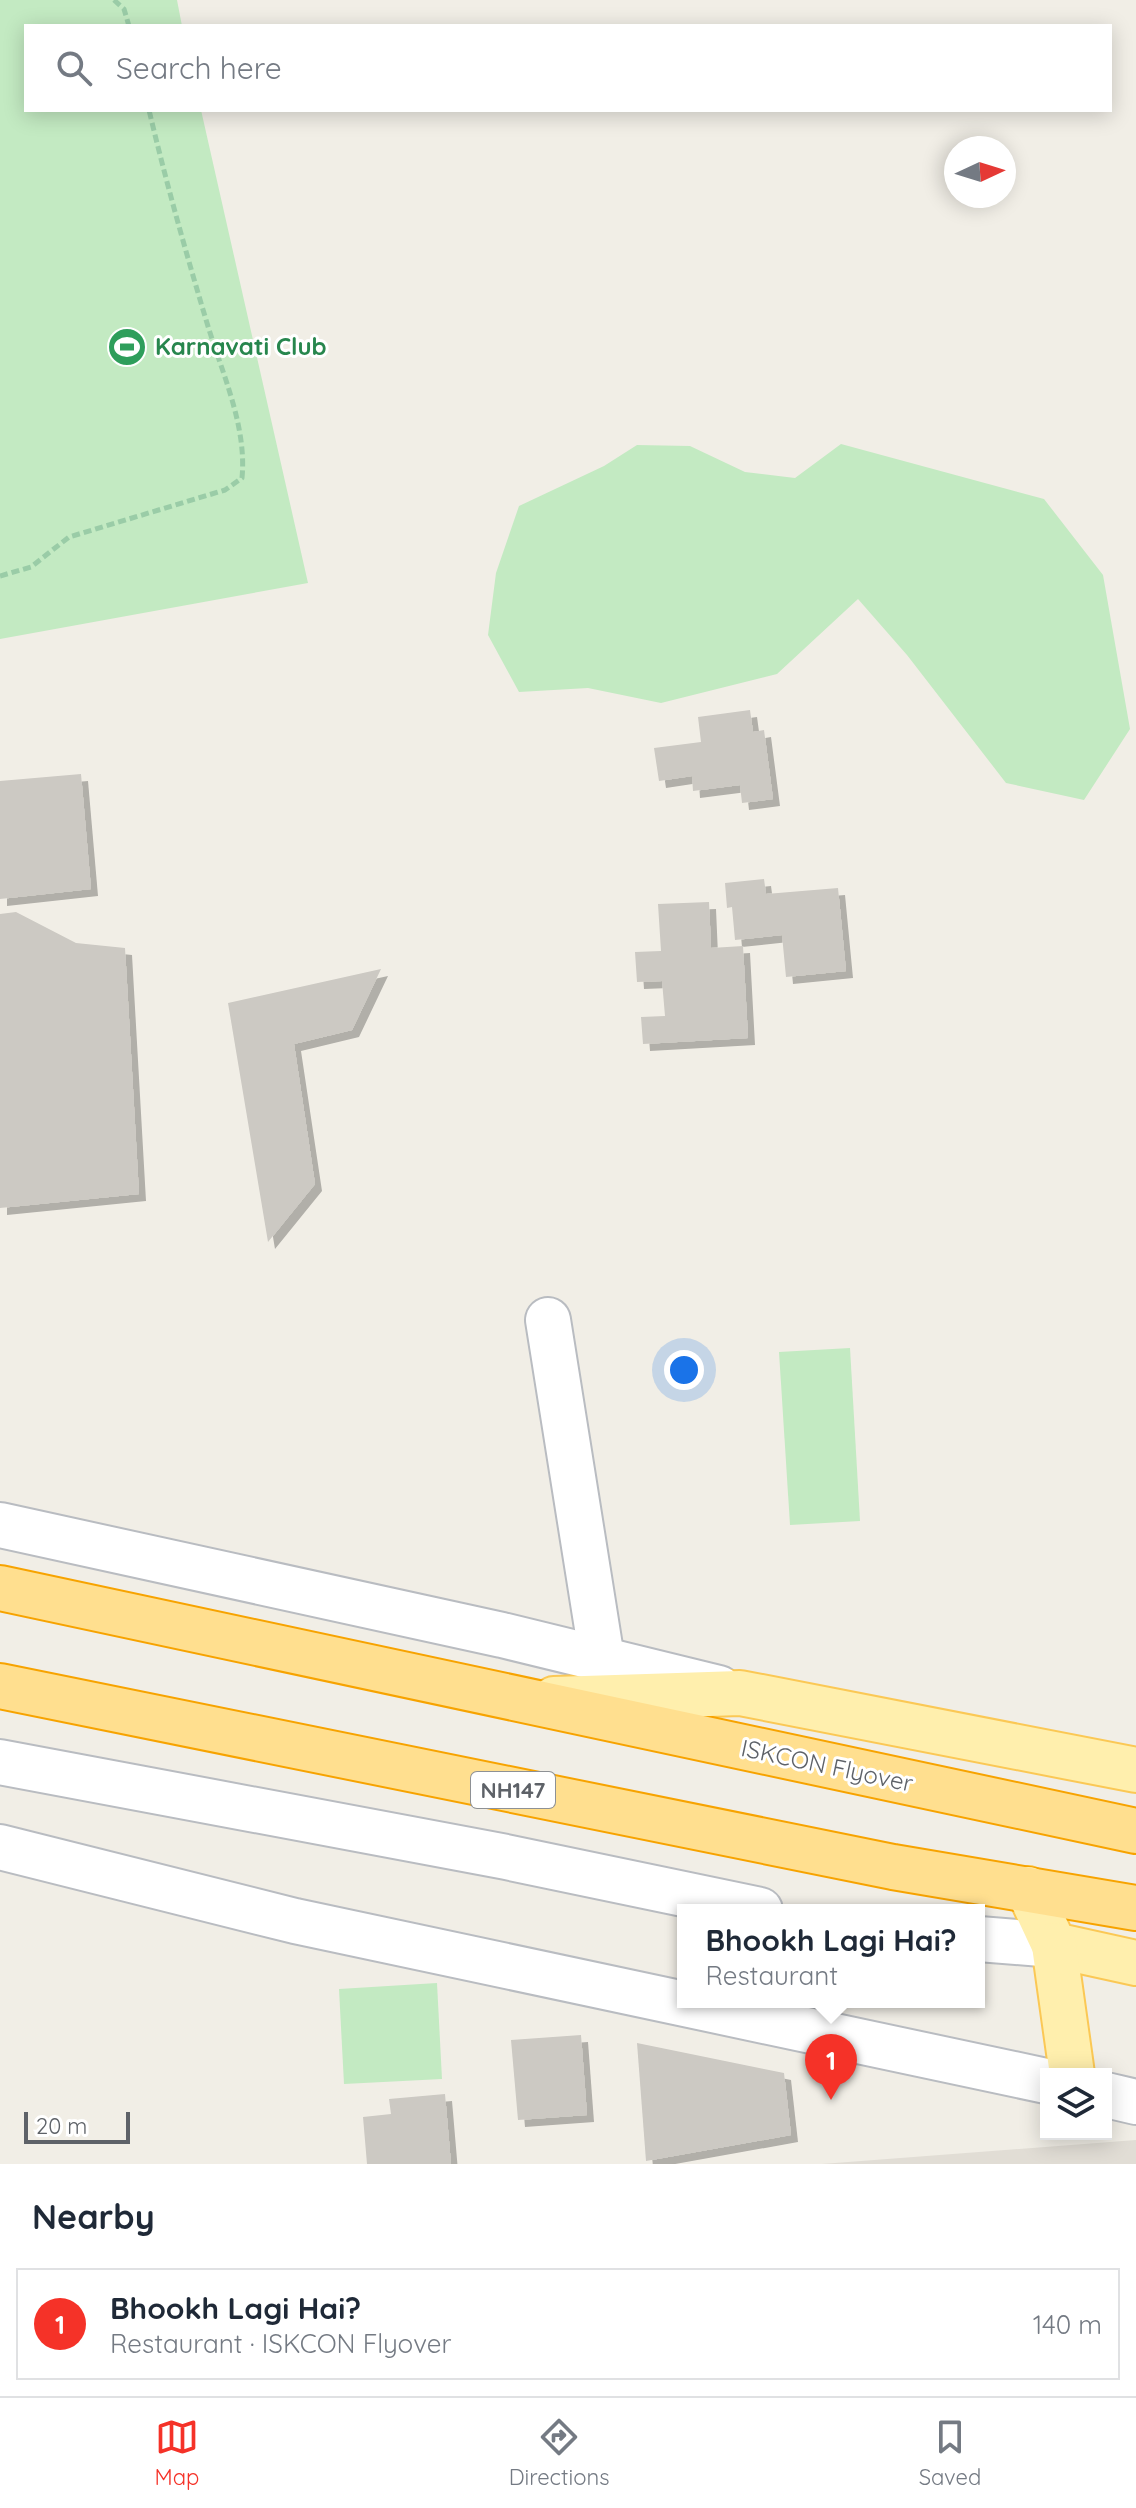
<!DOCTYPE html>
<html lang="en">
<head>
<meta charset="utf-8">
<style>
  body { margin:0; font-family:Quicksand,sans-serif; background:#f6f6f7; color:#1f2937 }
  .controls { position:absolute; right:24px; bottom:24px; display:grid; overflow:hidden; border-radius:0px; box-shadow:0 4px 20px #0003 }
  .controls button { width:72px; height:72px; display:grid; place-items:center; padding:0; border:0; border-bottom:2px solid #e0e1e3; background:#fff; color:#1f2937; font:40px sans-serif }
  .compass { position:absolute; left:944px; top:136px; width:72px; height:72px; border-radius:50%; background:#fff; box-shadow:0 4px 20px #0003; rotate:86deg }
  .scale { position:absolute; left:24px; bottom:20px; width:106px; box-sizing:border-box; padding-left:8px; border:4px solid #5e6268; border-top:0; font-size:22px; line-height:28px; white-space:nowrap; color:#5e6268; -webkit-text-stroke:6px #fff; paint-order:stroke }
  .you { position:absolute; left:684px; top:1370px; width:28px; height:28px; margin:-20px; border:6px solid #fff; border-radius:50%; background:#1a73e8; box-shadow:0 0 0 12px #1a73e833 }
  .badge { display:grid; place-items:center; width:52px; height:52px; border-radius:50%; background:#f53228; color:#fff; font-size:26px; font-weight:700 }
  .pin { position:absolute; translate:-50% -66px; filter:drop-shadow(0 2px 4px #0008) }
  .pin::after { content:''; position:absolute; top:42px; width:28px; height:24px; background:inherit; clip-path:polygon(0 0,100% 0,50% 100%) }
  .popup { position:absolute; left:677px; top:1904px; width:308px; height:104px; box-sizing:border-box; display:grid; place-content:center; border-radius:0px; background:#fff; filter:drop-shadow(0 2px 6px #0005); font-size:26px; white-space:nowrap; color:#747a83 }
  .popup b { font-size:30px; color:#1f2937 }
  .popup::after { content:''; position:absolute; left:50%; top:100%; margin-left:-16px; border:16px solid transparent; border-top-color:#fff }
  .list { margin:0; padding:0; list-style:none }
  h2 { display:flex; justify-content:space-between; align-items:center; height:104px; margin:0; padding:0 32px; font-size:34px }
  h2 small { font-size:26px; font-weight:400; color:#747a83 }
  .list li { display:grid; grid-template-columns:52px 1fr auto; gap:24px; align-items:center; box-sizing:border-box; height:112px; margin:0 16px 16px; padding:0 16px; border:2px solid #e0e1e3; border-radius:0px }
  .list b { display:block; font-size:30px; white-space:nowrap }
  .list p { margin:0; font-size:26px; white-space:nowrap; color:#747a83 }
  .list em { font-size:26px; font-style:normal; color:#747a83 }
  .icon { flex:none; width:44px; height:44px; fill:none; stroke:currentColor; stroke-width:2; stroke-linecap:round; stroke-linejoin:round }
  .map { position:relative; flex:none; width:1136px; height:2164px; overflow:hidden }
  .search { position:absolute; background:#fff; box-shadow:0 4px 20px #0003; left:24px; right:24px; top:24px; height:88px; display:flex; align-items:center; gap:20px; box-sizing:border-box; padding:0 28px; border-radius:0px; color:#747a83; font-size:30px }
  .sheet { height:232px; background:#fff }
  nav { display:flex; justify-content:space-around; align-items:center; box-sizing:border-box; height:112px; border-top:2px solid #e0e1e3; background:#fff; font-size:22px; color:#747a83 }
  nav a { display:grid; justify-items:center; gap:4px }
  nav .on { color:#f53228 }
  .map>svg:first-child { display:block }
  .education { fill:#e1ddd5 }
  .green { fill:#c3eac2 }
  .building { fill:#ccc9c3; filter:url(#shadow) }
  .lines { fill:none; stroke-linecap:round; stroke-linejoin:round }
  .minor-casing { stroke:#b9bcc1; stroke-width:48 }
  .major-casing { stroke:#fbc855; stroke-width:48 }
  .highway-casing { stroke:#f7a300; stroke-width:48 }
  .path { stroke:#9acca7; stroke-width:5; stroke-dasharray:8 4; stroke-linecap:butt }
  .minor { stroke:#fff; stroke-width:44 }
  .major { stroke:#ffefad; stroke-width:44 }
  .highway { stroke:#ffdf8f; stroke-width:44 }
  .labels { text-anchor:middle; stroke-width:6; stroke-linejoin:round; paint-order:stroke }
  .shield { fill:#fff; stroke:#8e9195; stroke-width:2 }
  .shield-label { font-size:22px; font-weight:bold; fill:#5e6268 }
  .leisure-label { font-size:24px; font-weight:bold; fill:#27864d; stroke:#fff; text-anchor:start }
  .street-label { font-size:24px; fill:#5e6268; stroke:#fff }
</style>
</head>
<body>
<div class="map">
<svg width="1136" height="2164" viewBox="0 0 1136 2164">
  <defs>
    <filter id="shadow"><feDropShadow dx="7" dy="7" stdDeviation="0" flood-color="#0004"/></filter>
  </defs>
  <rect width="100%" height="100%" fill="#f1eee6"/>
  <path class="education" d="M1136 2140V2164H822Z"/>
  <g class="green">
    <path d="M0 0H177L182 26H26V110H201L308 583 0 639Z"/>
    <path d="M841 444 1044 499 1103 575 1130 729 1084 800 1006 783 907 655 858 599 777 674 661 703 588 688 519 692 488 635 496 573 519 506 604 466 637 445 690 446 745 472 795 478Z"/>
    <path d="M850 1348 860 1521 790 1525 779 1352Z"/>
    <path d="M437 1983 442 2079 344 2084 339 1989Z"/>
  </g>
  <g class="building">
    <path d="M750 710 753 732 764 730 773 799 742 803 740 785 693 791 692 776 659 781 654 748 701 742 698 717Z"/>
    <path d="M81 774 91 889 0 899V781Z"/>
    <path d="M764 879 766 894 838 888 846 971 786 977 782 935 735 940 732 907 727 908 725 883Z"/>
    <path d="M709 902 711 948 743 946 748 1038 643 1044 641 1017 665 1016 662 981 637 982 635 952 661 951 658 904Z"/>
    <path d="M16 912 76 943 125 948 139 1194 0 1208V914Z"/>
    <path d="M381 969 352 1030 294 1044 315 1184 268 1242 228 1003Z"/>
    <path d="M581 2035 587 2115 518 2120 511 2040Z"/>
    <path d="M637 2043 784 2073 791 2135 646 2161Z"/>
    <path d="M445 2094 451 2164H367L363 2117 391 2114 389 2099Z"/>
  </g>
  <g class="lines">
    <defs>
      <g id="minor">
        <path d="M548 1320 602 1659"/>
        <path d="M0 1525 502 1635 719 1688"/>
        <path d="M0 1762 506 1857 760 1910"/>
        <path d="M0 1847 295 1921 1046 2081"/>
        <path d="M979 1939 1054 1945"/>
        <path d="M1106 2095 1136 2102"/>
      </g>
      <g id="major">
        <path d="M554 1699 740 1693 1136 1770"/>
        <path d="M1028 1889 1054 1945 1136 1963"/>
        <path d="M1054 1945 1072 2074"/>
      </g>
      <g id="highway">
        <path d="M0 1588 1136 1831"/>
        <path d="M0 1686 893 1867 1136 1908"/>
      </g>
    </defs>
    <use href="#minor" class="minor-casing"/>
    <use href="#major" class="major-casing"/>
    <use href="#highway" class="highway-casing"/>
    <g class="path">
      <path d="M114 0 124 9 129 26"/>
      <path d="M0 576 31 567 69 537 225 490 242 478C247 426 222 373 207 323 186 253 166 182 149 110"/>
    </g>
    <use href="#minor" class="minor"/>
    <use href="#major" class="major"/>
    <use href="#highway" class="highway"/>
  </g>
  <defs>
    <symbol id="stadium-disc" viewBox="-11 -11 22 22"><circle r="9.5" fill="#2e9e5b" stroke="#fff"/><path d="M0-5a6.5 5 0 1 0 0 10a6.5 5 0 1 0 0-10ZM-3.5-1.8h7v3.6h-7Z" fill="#fff"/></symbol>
  </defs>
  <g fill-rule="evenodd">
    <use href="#stadium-disc" x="105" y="325" width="44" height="44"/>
  </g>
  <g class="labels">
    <rect class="shield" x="471" y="1772" width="84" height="36" rx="6"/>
    <g class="shield-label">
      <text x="513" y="1798">NH147</text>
    </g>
    <g class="leisure-label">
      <text x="155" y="355">Karnavati Club</text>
    </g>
    <g class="street-label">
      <text transform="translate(827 1766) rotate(12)" y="8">ISKCON Flyover</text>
    </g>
  </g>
</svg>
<div class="controls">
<button><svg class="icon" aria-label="layers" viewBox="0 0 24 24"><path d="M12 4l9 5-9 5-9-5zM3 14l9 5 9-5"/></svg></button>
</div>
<svg class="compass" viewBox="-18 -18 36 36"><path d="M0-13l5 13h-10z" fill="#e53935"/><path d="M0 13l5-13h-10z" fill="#747a83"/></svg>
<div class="scale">20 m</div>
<div class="you"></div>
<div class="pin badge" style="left:831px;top:2100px">1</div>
<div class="popup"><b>Bhookh Lagi Hai?</b>Restaurant</div>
<div class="search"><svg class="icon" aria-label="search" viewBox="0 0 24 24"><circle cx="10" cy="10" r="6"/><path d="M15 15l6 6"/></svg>Search here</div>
</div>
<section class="sheet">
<h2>Nearby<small></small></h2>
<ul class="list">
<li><span class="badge">1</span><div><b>Bhookh Lagi Hai?</b><p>Restaurant · ISKCON Flyover</p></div><em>140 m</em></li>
</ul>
</section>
<nav>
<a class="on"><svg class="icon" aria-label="map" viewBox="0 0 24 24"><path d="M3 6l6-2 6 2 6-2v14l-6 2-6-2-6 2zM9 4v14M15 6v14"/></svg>Map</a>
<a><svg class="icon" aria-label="directions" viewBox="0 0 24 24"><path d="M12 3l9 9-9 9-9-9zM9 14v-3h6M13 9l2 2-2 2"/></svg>Directions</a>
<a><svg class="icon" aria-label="saved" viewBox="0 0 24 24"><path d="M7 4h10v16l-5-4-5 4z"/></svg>Saved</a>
</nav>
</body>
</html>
